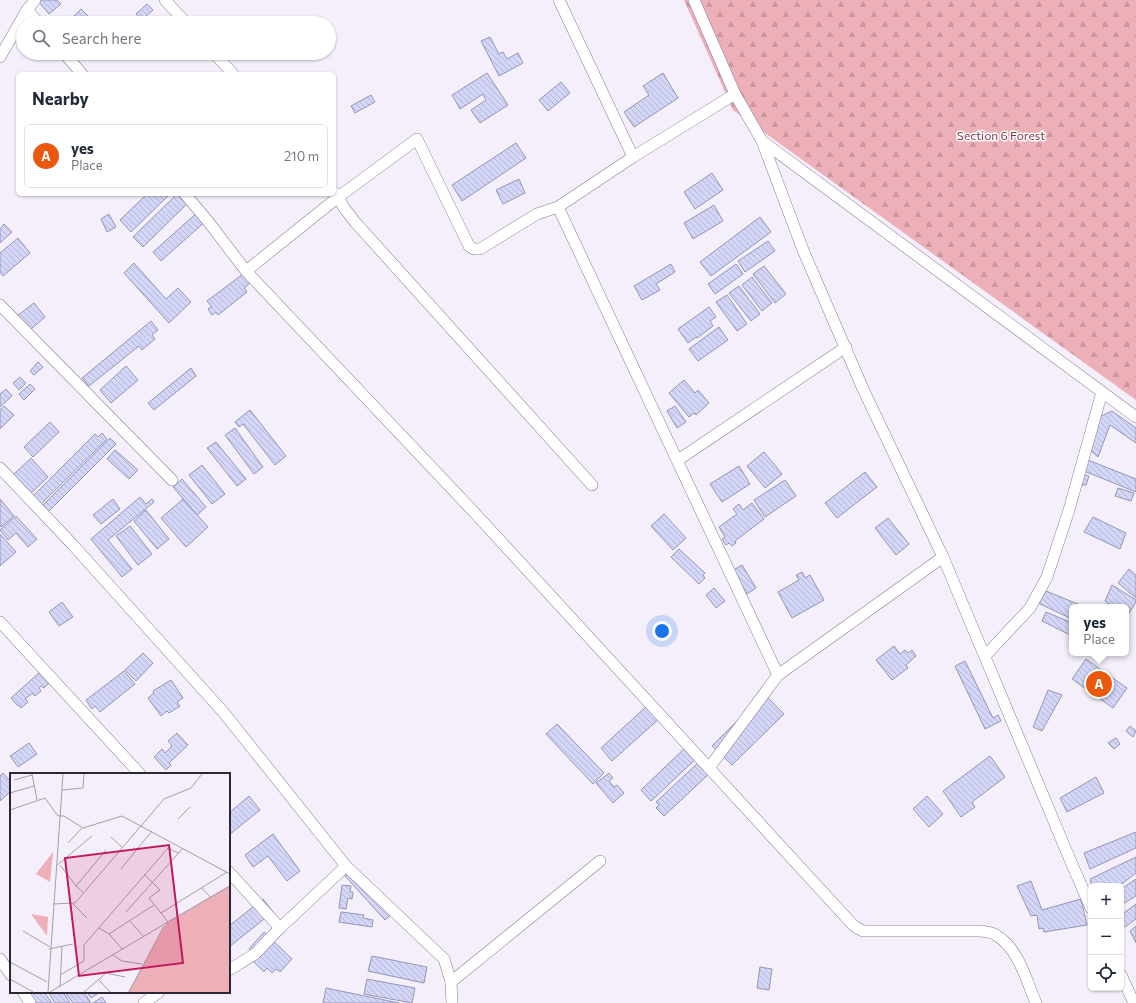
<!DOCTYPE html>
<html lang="en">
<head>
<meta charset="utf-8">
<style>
  body { margin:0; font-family:Commissioner,sans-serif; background:#f2f2f3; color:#1f2937 }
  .controls { position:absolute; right:12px; bottom:12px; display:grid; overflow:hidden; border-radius:6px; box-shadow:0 1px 3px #0004 }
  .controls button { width:36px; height:36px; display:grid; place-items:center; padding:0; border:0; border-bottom:1px solid #e0e1e3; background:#fff; color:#1f2937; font:20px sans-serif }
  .you { position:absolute; left:662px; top:631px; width:14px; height:14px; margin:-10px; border:3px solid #fff; border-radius:50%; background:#1a73e8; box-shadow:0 0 0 6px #1a73e833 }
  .badge { display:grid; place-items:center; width:26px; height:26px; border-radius:50%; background:#ea580c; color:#fff; font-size:13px; font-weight:700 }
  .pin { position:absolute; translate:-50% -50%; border:2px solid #fff; box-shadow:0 1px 4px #0006 }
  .popup { position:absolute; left:1069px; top:604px; width:60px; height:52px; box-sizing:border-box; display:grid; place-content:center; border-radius:6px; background:#fff; filter:drop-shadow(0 1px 3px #0005); font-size:13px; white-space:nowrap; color:#747a83 }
  .popup b { font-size:15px; color:#1f2937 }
  .popup::after { content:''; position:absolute; left:50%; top:100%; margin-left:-8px; border:8px solid transparent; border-top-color:#fff }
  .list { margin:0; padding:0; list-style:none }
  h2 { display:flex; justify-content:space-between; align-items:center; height:52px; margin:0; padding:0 16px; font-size:17px }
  h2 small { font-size:13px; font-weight:400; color:#747a83 }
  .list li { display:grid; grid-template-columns:26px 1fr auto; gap:12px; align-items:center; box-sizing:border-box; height:64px; margin:0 8px 8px; padding:0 8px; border:1px solid #e0e1e3; border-radius:6px }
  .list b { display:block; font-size:15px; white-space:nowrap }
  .list p { margin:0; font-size:13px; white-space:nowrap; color:#747a83 }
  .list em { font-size:13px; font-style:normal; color:#747a83 }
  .icon { flex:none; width:22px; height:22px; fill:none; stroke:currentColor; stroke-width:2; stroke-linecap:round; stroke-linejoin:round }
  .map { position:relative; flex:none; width:1136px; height:1003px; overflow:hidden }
  .search { position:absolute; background:#fff; box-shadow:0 1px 3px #0004; left:16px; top:16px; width:320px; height:44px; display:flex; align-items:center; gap:10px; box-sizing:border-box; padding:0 14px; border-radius:22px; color:#747a83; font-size:15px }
  .panel { position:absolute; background:#fff; box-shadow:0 1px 3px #0004; left:16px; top:72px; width:320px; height:124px; border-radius:6px }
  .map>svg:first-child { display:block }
  .forest { fill:url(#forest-firs) }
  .building { fill:url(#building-back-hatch); stroke:#9396b7 }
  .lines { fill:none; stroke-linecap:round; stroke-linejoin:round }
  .minor-casing { stroke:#8a7997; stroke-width:12 }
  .minor { stroke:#fff; stroke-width:11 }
  .labels { text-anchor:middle; stroke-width:3; stroke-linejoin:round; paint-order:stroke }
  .park-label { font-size:12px; fill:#823848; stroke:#fff }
  .inset-road { fill:none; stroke:#a59eab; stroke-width:1 }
  .view { fill:#c2185b; fill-opacity:0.15; stroke:#c2185b; stroke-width:2 }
  .inset-edge { fill:none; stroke:#2d2633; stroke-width:2 }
</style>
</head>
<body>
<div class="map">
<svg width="1136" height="1003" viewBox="0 0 1136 1003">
  <defs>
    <pattern id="forest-firs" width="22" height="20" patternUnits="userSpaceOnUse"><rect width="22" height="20" fill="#edafb8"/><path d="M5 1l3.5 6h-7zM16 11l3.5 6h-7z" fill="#cc969f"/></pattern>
    <pattern id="building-back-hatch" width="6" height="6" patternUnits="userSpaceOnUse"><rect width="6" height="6" fill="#d3d6f6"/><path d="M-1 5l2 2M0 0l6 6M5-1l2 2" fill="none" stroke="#b5b8d3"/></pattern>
  </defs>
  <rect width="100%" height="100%" fill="#f5eefb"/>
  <path class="forest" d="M684 0H1136V400L733 110Z"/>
  <g class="building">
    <path d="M37 0H57L61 4 49 14Z"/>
    <path d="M147 4 153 10 142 20 136 14Z"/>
    <path d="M81 9 88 16 81 23H69L68 22Z"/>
    <path d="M151 17 156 23H145Z"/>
    <path d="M490 37 499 54 503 52 507 59 518 53 523 63 499 76 481 41Z"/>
    <path d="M487 73 508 105 480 123 471 110 486 100 483 94 460 109 452 95Z"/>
    <path d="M663 73 678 98 634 127 624 112 649 95 643 86Z"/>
    <path d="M561 82 570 93 548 111 539 100Z"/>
    <path d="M371 95 375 102 355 113 351 106Z"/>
    <path d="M516 143 526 158 462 201 452 185Z"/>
    <path d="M712 173 723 190 695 209 684 192Z"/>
    <path d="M519 179 525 193 503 204 496 190Z"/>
    <path d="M147 194H170L131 232 120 220Z"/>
    <path d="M177 194H185L191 200 143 247 133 237Z"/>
    <path d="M714 205 723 221 693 239 684 223Z"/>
    <path d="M199 211 207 220 161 261 153 252Z"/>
    <path d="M109 214 116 227 107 232 101 219Z"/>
    <path d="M760 217 771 232 711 276 700 262Z"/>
    <path d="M4 224 12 232 0 243V229Z"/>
    <path d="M18 238 30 253 3 276 0 272V253Z"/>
    <path d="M768 241 775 251 745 272 738 261Z"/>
    <path d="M134 263 166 299 178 288 191 302 169 323 124 273Z"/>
    <path d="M671 264 675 272 656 284 660 290 642 300 634 286Z"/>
    <path d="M736 264 743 274 715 294 708 284Z"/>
    <path d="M764 266 786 294 775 303 753 274Z"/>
    <path d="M243 274 250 283 244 288 247 292 218 315 216 312 212 315 208 309 212 307 207 301Z"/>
    <path d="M752 277 772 303 762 311 742 285Z"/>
    <path d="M739 286 760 314 751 321 729 293Z"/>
    <path d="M727 295 747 324 737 331 716 302Z"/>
    <path d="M34 303 45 317 29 331 17 316Z"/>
    <path d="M709 307 716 317 710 321 713 326 697 338 696 337 688 343 678 329Z"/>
    <path d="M151 321 158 330 152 335 155 339 142 350 139 346 89 386 82 378Z"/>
    <path d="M719 327 728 340 698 361 689 349Z"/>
    <path d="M38 362 43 367 34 375 30 371Z"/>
    <path d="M126 366 138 380 111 403 100 390Z"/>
    <path d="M191 368 196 376 154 410 148 403Z"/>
    <path d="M20 377 26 383 19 390 13 383Z"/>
    <path d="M684 380 695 393 698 390 709 403 696 415 694 413 689 417 669 393Z"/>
    <path d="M30 384 35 389 24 400 19 394Z"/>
    <path d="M6 389 12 396 0 407V394Z"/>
    <path d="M4 406 14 415 0 429V410Z"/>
    <path d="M675 406 686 422 677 428 667 411Z"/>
    <path d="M250 410 286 456 275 465 243 424 239 427 235 422Z"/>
    <path d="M1112 411 1136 428V443L1110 425 1098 457 1091 451 1099 417Z"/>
    <path d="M50 422 59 432 33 457 24 447Z"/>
    <path d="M235 428 263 467 254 474 225 435Z"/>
    <path d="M102 433 107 439 39 506 31 498 95 434 98 437Z"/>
    <path d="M110 438 116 444 46 514 40 508Z"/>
    <path d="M216 442 246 479 237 486 207 448Z"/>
    <path d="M115 450 138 470 129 479 107 459Z"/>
    <path d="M764 452 782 474 765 488 747 466Z"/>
    <path d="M31 458 48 477 29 495 12 476Z"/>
    <path d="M1088 460 1136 479V492L1084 471Z"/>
    <path d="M202 465 225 494 212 504 189 475Z"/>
    <path d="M739 466 750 484 722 502 710 484Z"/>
    <path d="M865 472 877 487 837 518 825 503Z"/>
    <path d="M1082 474 1089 476 1086 485H1080Z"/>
    <path d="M182 479 206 507 197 515 173 487Z"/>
    <path d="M785 480 796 496 765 517 754 500Z"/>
    <path d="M1118 488 1134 493 1131 501 1115 496Z"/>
    <path d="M140 497 146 504 152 499 154 502 108 540 132 569 122 577 91 539Z"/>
    <path d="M0 499 14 516 1 527 0 525Z"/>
    <path d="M113 499 120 509 101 524 93 515Z"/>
    <path d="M183 499 208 527 186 547 161 518Z"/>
    <path d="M752 503 764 519 735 541 736 543 732 546 729 543 726 545 722 539 725 537 719 527 737 514 733 509 739 504 743 510Z"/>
    <path d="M146 510 169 539 157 549 134 521Z"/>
    <path d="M664 514 686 538 673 550 651 526Z"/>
    <path d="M16 516 37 539 28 547 16 533 8 540 0 530Z"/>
    <path d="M1093 517 1126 533 1120 549 1084 532Z"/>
    <path d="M888 518 909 544 896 555 875 528Z"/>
    <path d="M130 526 152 554 138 565 116 536Z"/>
    <path d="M0 534 16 552 0 566Z"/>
    <path d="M679 549 705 573 703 575 705 578 699 584 671 557Z"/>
    <path d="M742 565 756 588 747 594 732 571Z"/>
    <path d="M1129 569 1136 575V598L1118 583Z"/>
    <path d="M802 572 805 578 810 575 824 600 792 618 778 592 799 580 796 575Z"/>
    <path d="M1112 585 1136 600V602L1128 615 1126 614V607H1114L1105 601Z"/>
    <path d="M714 588 725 601 716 608 706 595Z"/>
    <path d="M1046 591 1085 607H1072V619L1038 603Z"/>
    <path d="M62 602 73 617 59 626 49 612Z"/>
    <path d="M1046 612 1072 623V636L1042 621Z"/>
    <path d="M894 646 900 654 905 650 908 653 912 650 916 656 906 665 908 668 892 680 876 660Z"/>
    <path d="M143 653 153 663 136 681 125 670Z"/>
    <path d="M1086 659 1127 688 1113 708 1072 679Z"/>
    <path d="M965 661 993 718 998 715 1001 721 985 729 955 666Z"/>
    <path d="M124 671 135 684 100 712 95 706 92 709 86 700Z"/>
    <path d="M40 672 49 683 44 688 41 686 39 688 41 691 35 696 33 693 25 699 28 702 21 708 19 705 18 706 11 698Z"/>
    <path d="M171 680 183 698 177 702 180 706 169 713 167 711 161 716 148 698 154 693 153 691Z"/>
    <path d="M1048 690 1062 695 1042 731 1033 727Z"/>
    <path d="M764 694 784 714 732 765 712 746Z"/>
    <path d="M648 705 660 718 612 761 601 748Z"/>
    <path d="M557 724 604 773 593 784 546 734Z"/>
    <path d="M1130 726 1136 731 1133 737 1126 731Z"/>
    <path d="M177 733 188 745 169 763 171 765 166 770 154 757 162 749 165 753 172 746 168 741Z"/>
    <path d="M1116 738 1120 744 1114 749 1108 743Z"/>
    <path d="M29 743 37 754 18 767 10 756Z"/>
    <path d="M686 747 697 758 651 801 641 790Z"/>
    <path d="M990 756 1005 777 972 802 975 807 961 817 943 791Z"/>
    <path d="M700 761 711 772 664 816 656 808 659 805 656 802Z"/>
    <path d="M3 773 11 782V791L0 801V776Z"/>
    <path d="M609 773 613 778 609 781 614 787 617 785 624 793 613 803 596 783Z"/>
    <path d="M1096 777 1104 793 1067 812 1060 798Z"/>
    <path d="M249 796 260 810 229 835V813Z"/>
    <path d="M927 796 943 814 929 827 913 809Z"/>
    <path d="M1136 832V848L1090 869 1084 853Z"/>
    <path d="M273 834 300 871 287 881 268 856 253 867 245 855Z"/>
    <path d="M1136 857V873L1119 886H1092L1090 879Z"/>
    <path d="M353 868 394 912 385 920 345 876Z"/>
    <path d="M1136 879V896L1121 905V889Z"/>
    <path d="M1031 881 1042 910 1081 899 1087 925 1044 932 1043 928 1039 929 1037 915 1031 916 1017 886Z"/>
    <path d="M342 885 351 886 350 892H353L352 899 348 898 346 909 339 908Z"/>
    <path d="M263 899 273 912 229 947V926Z"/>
    <path d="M1136 904V919L1125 927 1121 923V915Z"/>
    <path d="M341 912 364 915 363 918 373 920 372 927 339 922Z"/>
    <path d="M1136 926V943L1130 931Z"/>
    <path d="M264 932 292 959 280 972 276 969 272 973 267 968 264 972 251 959 255 954 249 949Z"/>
    <path d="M372 956 427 967 424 983 368 971Z"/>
    <path d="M760 967 772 969 769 990 757 988Z"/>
    <path d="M367 979 415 988 412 1003 364 994Z"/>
    <path d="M326 988 399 1003H323Z"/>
    <path d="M28 992H44L52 1003H36Z"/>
    <path d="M48 992H63L70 1003H55Z"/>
    <path d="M65 992H84L91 1003H73Z"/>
    <path d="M87 992H100L91 998Z"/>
    <path d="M102 997 106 1003H93Z"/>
  </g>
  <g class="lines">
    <defs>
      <g id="minor">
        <path d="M35 0 27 10 39 23"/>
        <path d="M165 0 186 23"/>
        <path d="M559 0 633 157"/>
        <path d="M694 0 735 94"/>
        <path d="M64 53 82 74"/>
        <path d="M214 53 233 74"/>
        <path d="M0 57 27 10"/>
        <path d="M762 141 1136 417"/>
        <path d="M334 192 345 209 355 222 592 485"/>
        <path d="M185 194 207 220 246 271 472 510 854 926 863 931H981C986 932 992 932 996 935 1019 949 1026 980 1036 1003"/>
        <path d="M558 207 778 675"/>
        <path d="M246 271 337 198 417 139 469 246 474 249H480L537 214 558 207 633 157 735 94 762 141 803 250 863 389 943 557 1071 862 1091 908"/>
        <path d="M0 305 172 480"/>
        <path d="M678 460 846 347"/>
        <path d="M0 468 73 545 224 713 346 866 444 959 451 982 452 1003"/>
        <path d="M0 622 140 774"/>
        <path d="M985 656 1030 608 1047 577 1069 510 1102 392"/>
        <path d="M709 768 778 675 943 557"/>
        <path d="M229 872 280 928 346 866"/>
        <path d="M0 959 11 975"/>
        <path d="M229 970 255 954 280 928"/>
        <path d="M1121 975 1134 1003"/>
        <path d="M451 982 600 861"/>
        <path d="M23 992 30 1003"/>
        <path d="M144 1003 159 992"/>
      </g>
    </defs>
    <use href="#minor" class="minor-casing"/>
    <use href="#minor" class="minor"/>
  </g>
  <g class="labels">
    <g class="park-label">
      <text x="1001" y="140">Section 6 Forest</text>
    </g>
  </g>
  <g transform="translate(10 773)">
    <rect width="220" height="220" fill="#f5eefb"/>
    <path d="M43 79V80L40 109 26 101ZM220 112V219H118L157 149ZM21 141 38 144 37 163Z" fill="#edafb8"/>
    <path class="inset-road" d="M22 1 27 27M4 7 22 2M52 17 73 15 74 1M0 20 24 13M0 37 35 25 48 43H54L73 55 112 43 220 101M168 46 180 34M101 64 113 75M58 70 72 55M50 92 66 113M46 93 82 63M111 96 142 58M192 115 200 124M73 119 66 113 96 77M43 131 65 130 154 26 181 15 192 1M63 131 77 145M116 139 173 75M151 140 217 99M120 148 134 164M158 149 220 113M89 155 99 161 113 177M13 158 40 174M99 161 144 132M39 176 63 171M103 182 112 188 132 191M0 189 37 209M50 202 74 188V172L158 75 168 80M0 206 23 219M89 207 100 219M50 214 52 173M38 219 53 1M40 219 158 149 139 125 150 117 134 101M74 219 96 200 115 204M119 219 154 153"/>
    <path class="view" d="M159 72 173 190 69 203 55 85Z"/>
    <rect width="220" height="220" class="inset-edge"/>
  </g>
</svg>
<div class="controls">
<button>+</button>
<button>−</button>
<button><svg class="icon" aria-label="locate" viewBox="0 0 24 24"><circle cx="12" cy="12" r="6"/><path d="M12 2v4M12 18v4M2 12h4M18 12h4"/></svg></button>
</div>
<div class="you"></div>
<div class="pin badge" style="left:1099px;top:684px">A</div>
<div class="popup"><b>yes</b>Place</div>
<div class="search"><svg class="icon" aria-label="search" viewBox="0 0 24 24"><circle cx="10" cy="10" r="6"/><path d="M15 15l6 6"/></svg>Search here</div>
<section class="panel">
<h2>Nearby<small></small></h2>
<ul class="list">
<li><span class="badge">A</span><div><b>yes</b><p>Place</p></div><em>210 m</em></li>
</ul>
</section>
</div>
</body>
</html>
